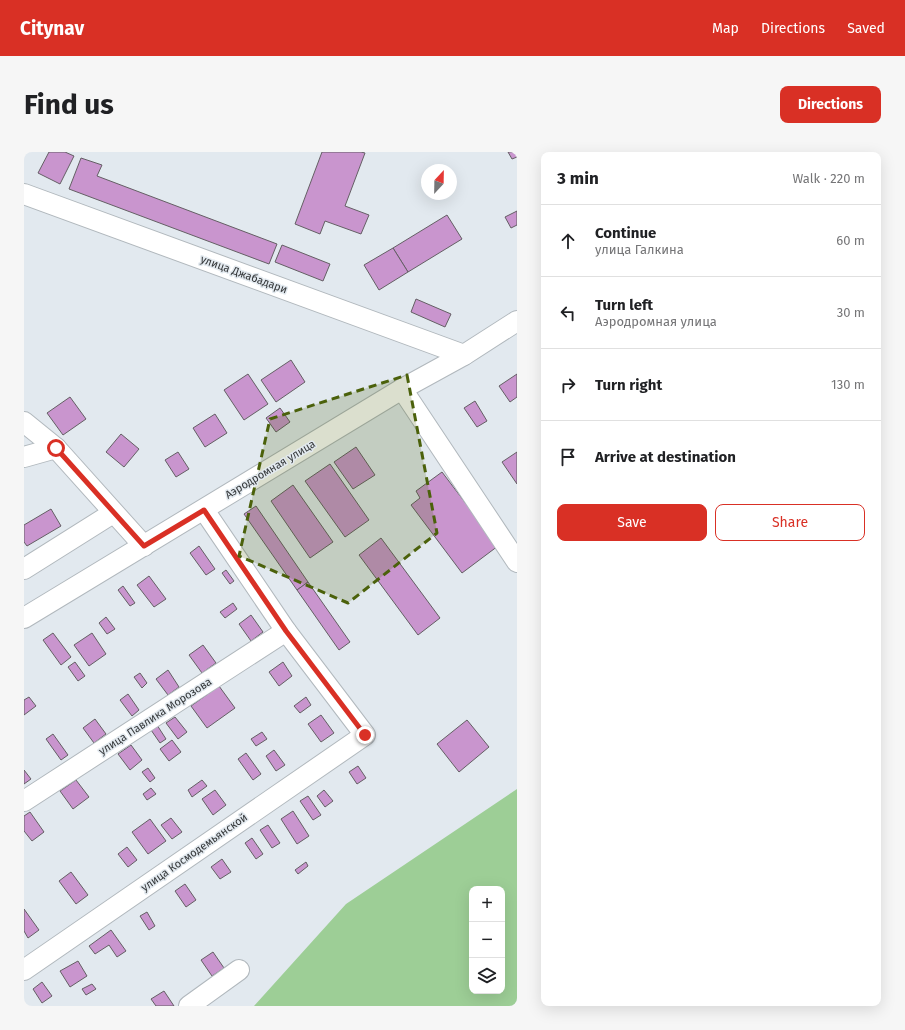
<!DOCTYPE html>
<html lang="en">
<head>
<meta charset="utf-8">
<style>
  body { margin:0; font-family:"Fira Sans",sans-serif; background:#f6f6f6; color:#202124 }
  .controls { position:absolute; right:12px; bottom:12px; display:grid; overflow:hidden; border-radius:8px; box-shadow:0 4px 16px #0002 }
  .controls button { width:36px; height:36px; display:grid; place-items:center; padding:0; border:0; border-bottom:1px solid #e0e0e0; background:#fff; color:#202124; font:20px sans-serif }
  .compass { position:absolute; left:397px; top:12px; width:36px; height:36px; border-radius:50%; background:#fff; box-shadow:0 4px 16px #0002; rotate:22deg }
  .stop { position:absolute; width:12px; height:12px; margin:-9px; border:3px solid #d93025; border-radius:50%; background:#fff }
  .stop.end { background:#d93025; border-color:#fff; box-shadow:0 1px 4px #0008 }
  .list { margin:0; padding:0; list-style:none }
  h2 { display:flex; justify-content:space-between; align-items:center; height:52px; margin:0; padding:0 16px; font-size:17px }
  h2 small { font-size:13px; font-weight:400; color:#757577 }
  .list li { display:grid; grid-template-columns:26px 1fr auto; gap:12px; align-items:center; box-sizing:border-box; height:72px; padding:0 16px; border-top:1px solid #e0e0e0 }
  .list b { display:block; font-size:15px; white-space:nowrap }
  .list p { margin:0; font-size:13px; white-space:nowrap; color:#757577 }
  .list em { font-size:13px; font-style:normal; color:#757577 }
  .actions { display:flex; gap:8px; padding:12px 16px }
  .actions a { flex:1; padding:9px 0; border:1px solid #d93025; border-radius:8px; text-align:center; font-size:14px; color:#d93025 }
  .actions .main { background:#d93025; color:#fff }
  .icon { flex:none; width:22px; height:22px; fill:none; stroke:currentColor; stroke-width:2; stroke-linecap:round; stroke-linejoin:round }
  .map { position:relative; flex:none; width:493px; height:854px; overflow:hidden; border-radius:8px }
  header { display:flex; align-items:center; gap:24px; box-sizing:border-box; height:56px; padding:0 20px; background:#d93025; color:#fff }
  header strong { font-size:19px }
  nav { display:flex; gap:22px; margin-inline-start:auto; font-size:14px }
  .intro { display:flex; align-items:center; justify-content:space-between; box-sizing:border-box; height:96px; padding:0 24px }
  h1 { margin:0; font-size:28px }
  .button { padding:10px 18px; border-radius:8px; background:#d93025; color:#fff; font-size:14px; font-weight:700 }
  main { display:flex; gap:24px; padding:0 24px }
  aside { flex:1; background:#fff; border-radius:8px; box-shadow:0 4px 16px #0002 }
  .map>svg:first-child { display:block }
  .green { fill:#9dce96; fill-rule:evenodd }
  .building { fill:#c995ce; stroke:#645f64 }
  .lines { fill:none; stroke-linecap:round; stroke-linejoin:round }
  .minor-casing { stroke:#b1b8bd; stroke-width:22 }
  .minor { stroke:#fff; stroke-width:20 }
  .route { stroke:#d93025; stroke-width:5 }
  .marked { fill:#4b610b; fill-opacity:0.2; stroke:#4b610b; stroke-width:3; stroke-dasharray:8 5; stroke-linejoin:round }
  .labels { text-anchor:middle; stroke-width:3; stroke-linejoin:round; paint-order:stroke }
  .street-label { font-size:11px; fill:#343739; stroke:#e2e9ef }
</style>
</head>
<body>
<header>
<strong>Citynav</strong>
<nav><a>Map</a><a>Directions</a><a>Saved</a></nav>
</header>
<div class="intro"><h1>Find us</h1><a class="button">Directions</a></div>
<main>
<div class="map">
<svg width="493" height="854" viewBox="0 0 493 854">
  <rect width="100%" height="100%" fill="#e2e9ef"/>
  <path class="green" d="M493 637V854H230L322 752ZM448 737H478V839H448Z"/>
  <g class="building">
    <path d="M25 0H41L50 4 36 32 14 21Z"/>
    <path d="M298 0H337L341 1 321 54 345 63 337 82 301 69 296 82 271 72Z"/>
    <path d="M484 0H493V5L488 7Z"/>
    <path d="M57 6 78 13 73 24 253 92 245 112 45 37Z"/>
    <path d="M493 59V73L487 76 481 65Z"/>
    <path d="M423 63 438 87 384 120 369 96Z"/>
    <path d="M258 93 306 112 299 129 251 110Z"/>
    <path d="M369 96 384 120 355 138 340 113Z"/>
    <path d="M392 147 427 162 421 175 387 160Z"/>
    <path d="M267 208 281 230 252 250 237 228Z"/>
    <path d="M224 222 244 252 220 268 200 238Z"/>
    <path d="M493 222V245L486 250 475 234Z"/>
    <path d="M46 245 62 267 39 283 23 261Z"/>
    <path d="M451 249 463 269 453 275 440 256Z"/>
    <path d="M256 256 266 270 252 280 242 266Z"/>
    <path d="M191 262 203 281 181 295 169 276Z"/>
    <path d="M97 282 115 297 100 315 82 300Z"/>
    <path d="M332 295 351 323 329 337 310 310Z"/>
    <path d="M154 300 165 317 152 325 141 308Z"/>
    <path d="M493 300V332L478 310Z"/>
    <path d="M306 312 345 368 321 385 281 329Z"/>
    <path d="M418 320 474 394 438 421 387 353 396 346 392 339Z"/>
    <path d="M269 333 309 390 286 406 247 349Z"/>
    <path d="M232 354 284 430 273 438 220 362Z"/>
    <path d="M27 357 37 374 3 394 0 390V373Z"/>
    <path d="M357 386 416 466 394 483 335 403Z"/>
    <path d="M175 394 191 417 182 423 166 401Z"/>
    <path d="M202 418 210 429 206 432 198 421Z"/>
    <path d="M125 424 142 447 130 455 113 433Z"/>
    <path d="M284 430 326 490 315 498 273 438Z"/>
    <path d="M99 434 111 451 106 454 94 438Z"/>
    <path d="M209 451 213 457 201 466 196 460Z"/>
    <path d="M227 463 239 480 227 489 215 472Z"/>
    <path d="M82 465 91 477 83 482 75 471Z"/>
    <path d="M29 481 47 505 37 513 19 488Z"/>
    <path d="M68 481 82 502 65 514 50 493Z"/>
    <path d="M179 493 192 511 178 521 165 503Z"/>
    <path d="M51 510 61 524 54 529 44 515Z"/>
    <path d="M259 510 268 524 255 534 245 520Z"/>
    <path d="M144 518 155 535 144 543 132 527Z"/>
    <path d="M116 521 123 531 118 536 110 525Z"/>
    <path d="M195 534 211 556 183 576 167 554Z"/>
    <path d="M104 542 115 558 108 564 96 548Z"/>
    <path d="M5 545 12 554 0 563V548Z"/>
    <path d="M282 545 287 553 276 561 270 554Z"/>
    <path d="M297 563 310 581 297 590 284 572Z"/>
    <path d="M151 565 163 580 154 587 142 571Z"/>
    <path d="M71 567 82 582 70 591 59 576Z"/>
    <path d="M443 568 465 595 435 620 413 592Z"/>
    <path d="M133 573 142 587 136 591 127 578Z"/>
    <path d="M238 580 243 587 232 594 227 587Z"/>
    <path d="M29 582 44 603 37 608 22 587Z"/>
    <path d="M148 588 157 600 145 609 136 597Z"/>
    <path d="M107 593 118 608 106 618 94 602Z"/>
    <path d="M250 598 261 613 252 619 242 604Z"/>
    <path d="M222 601 237 622 229 628 214 607Z"/>
    <path d="M334 614 342 626 333 632 325 620Z"/>
    <path d="M124 616 131 626 126 630 118 620Z"/>
    <path d="M0 618 7 627 0 632Z"/>
    <path d="M52 628 65 645 49 657 36 639Z"/>
    <path d="M178 628 183 634 168 645 164 638Z"/>
    <path d="M127 636 132 642 123 648 119 642Z"/>
    <path d="M191 638 202 653 189 663 178 647Z"/>
    <path d="M300 638 309 649 301 655 293 644Z"/>
    <path d="M284 644 297 663 289 668 276 649Z"/>
    <path d="M269 659 285 684 273 692 257 667Z"/>
    <path d="M6 660 20 680 8 689 0 679V664Z"/>
    <path d="M147 666 158 680 148 687 137 673Z"/>
    <path d="M126 667 142 689 124 702 108 680Z"/>
    <path d="M244 673 256 691 248 696 236 678Z"/>
    <path d="M228 686 239 702 232 707 221 691Z"/>
    <path d="M103 695 113 708 104 715 94 702Z"/>
    <path d="M198 707 207 720 196 727 187 715Z"/>
    <path d="M282 710 284 714 274 722 271 718Z"/>
    <path d="M47 720 64 743 52 752 35 729Z"/>
    <path d="M161 732 172 748 162 755 151 739Z"/>
    <path d="M0 757 15 778 4 786 0 779Z"/>
    <path d="M123 760 131 774 125 778 116 764Z"/>
    <path d="M87 778 102 799 93 805 85 793 71 802 65 794Z"/>
    <path d="M189 800 200 816 188 824 177 808Z"/>
    <path d="M54 809 63 824 46 835 36 819Z"/>
    <path d="M18 830 28 844 18 851 9 837Z"/>
    <path d="M68 832 72 837 62 843 58 837Z"/>
    <path d="M140 839 150 854H132L127 847Z"/>
  </g>
  <g class="lines">
    <defs>
      <g id="minor">
        <path d="M0 42 440 203"/>
        <path d="M378 237 493 410"/>
        <path d="M0 270 32 296 120 394"/>
        <path d="M0 305 32 296"/>
        <path d="M0 417 89 361"/>
        <path d="M0 466 378 237 440 203 493 169"/>
        <path d="M0 649 262 479"/>
        <path d="M0 818 341 583 262 479 180 358"/>
        <path d="M165 854 215 818"/>
      </g>
    </defs>
    <use href="#minor" class="minor-casing"/>
    <use href="#minor" class="minor"/>
  </g>
  <g class="lines">
    <path class="route" d="M32 296 120 394 180 358 262 479 341 583"/>
  </g>
  <path class="marked" d="M383 223 413 381 324 451 215 404 246 267Z"/>
  <g class="labels">
    <g class="street-label">
      <text transform="translate(220 122) rotate(20)" y="4">улица Джабадари</text>
      <text transform="translate(246 317) rotate(-31)" y="4">Аэродромная улица</text>
      <text transform="translate(131 564) rotate(-33)" y="4">улица Павлика Морозова</text>
      <text transform="translate(170 700) rotate(-35)" y="4">улица Космодемьянской</text>
    </g>
  </g>
</svg>
<div class="controls">
<button>+</button>
<button>−</button>
<button><svg class="icon" aria-label="layers" viewBox="0 0 24 24"><path d="M12 4l9 5-9 5-9-5zM3 14l9 5 9-5"/></svg></button>
</div>
<svg class="compass" viewBox="-18 -18 36 36"><path d="M0-13l5 13h-10z" fill="#e53935"/><path d="M0 13l5-13h-10z" fill="#757577"/></svg>
<div class="stop" style="left:32px;top:296px"></div>
<div class="stop end" style="left:341px;top:583px"></div>
</div>
<aside>
<h2>3 min<small>Walk · 220 m</small></h2>
<ul class="list">
<li><svg class="icon" aria-label="ahead" viewBox="0 0 24 24"><path d="M12 20V5M6 11l6-6 6 6"/></svg><div><b>Continue</b><p>улица Галкина</p></div><em>60 m</em></li>
<li><svg class="icon" aria-label="left" viewBox="0 0 24 24"><path d="M17 20v-9H6M10 6l-5 5 5 5"/></svg><div><b>Turn left</b><p>Аэродромная улица</p></div><em>30 m</em></li>
<li><svg class="icon" aria-label="right" viewBox="0 0 24 24"><path d="M7 20v-9h11M14 6l5 5-5 5"/></svg><div><b>Turn right</b></div><em>130 m</em></li>
<li><svg class="icon" aria-label="arrive" viewBox="0 0 24 24"><path d="M6 21V4h12l-3 4 3 4H6"/></svg><div><b>Arrive at destination</b></div></li>
</ul>
<div class="actions"><a class="main">Save</a><a>Share</a></div>
</aside>
</main>
</body>
</html>
